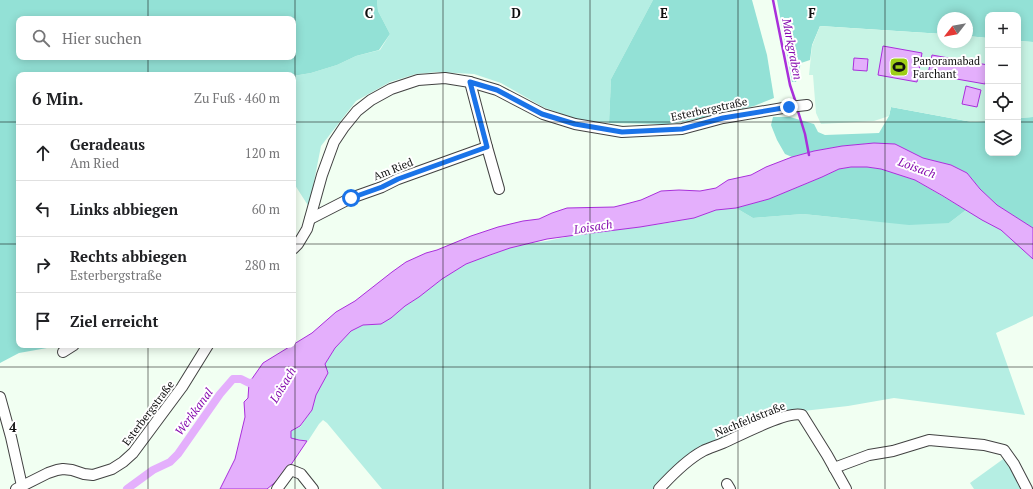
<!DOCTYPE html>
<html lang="de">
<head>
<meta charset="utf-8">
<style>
  body { margin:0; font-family:"PT Serif",serif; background:#f2f2f2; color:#202124 }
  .controls { position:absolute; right:12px; top:12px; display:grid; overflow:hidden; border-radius:8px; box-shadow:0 2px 10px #0003 }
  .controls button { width:36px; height:36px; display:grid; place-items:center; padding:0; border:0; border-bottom:1px solid #e0e0e0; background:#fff; color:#202124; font:20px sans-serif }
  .compass { position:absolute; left:937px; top:12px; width:36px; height:36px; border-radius:50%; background:#fff; box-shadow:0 2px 10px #0003; rotate:239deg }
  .stop { position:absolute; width:12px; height:12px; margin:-9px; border:3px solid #1a73e8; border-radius:50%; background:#fff }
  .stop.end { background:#1a73e8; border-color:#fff; box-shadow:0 1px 4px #0008 }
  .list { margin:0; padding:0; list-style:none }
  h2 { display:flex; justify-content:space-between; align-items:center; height:52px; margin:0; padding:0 16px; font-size:17px }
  h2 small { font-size:13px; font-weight:400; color:#757577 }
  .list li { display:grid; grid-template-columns:26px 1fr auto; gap:12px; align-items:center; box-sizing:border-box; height:56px; padding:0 16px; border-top:1px solid #e0e0e0 }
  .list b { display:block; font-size:15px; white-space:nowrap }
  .list p { margin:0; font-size:13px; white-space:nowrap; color:#757577 }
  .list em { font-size:13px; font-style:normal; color:#757577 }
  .icon { flex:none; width:22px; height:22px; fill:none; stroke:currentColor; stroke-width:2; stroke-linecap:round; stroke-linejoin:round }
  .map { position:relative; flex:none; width:1033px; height:489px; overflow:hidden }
  .search { position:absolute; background:#fff; box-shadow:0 2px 10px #0003; left:16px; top:16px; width:280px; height:44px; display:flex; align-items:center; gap:10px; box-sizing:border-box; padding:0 14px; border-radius:8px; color:#757577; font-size:15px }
  .panel { position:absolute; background:#fff; box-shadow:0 2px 10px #0003; left:16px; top:72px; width:280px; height:276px; border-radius:8px }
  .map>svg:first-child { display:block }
  .green { fill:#b5eee3 }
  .forest { fill:#93e1d6; fill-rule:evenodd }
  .pitch { fill:#c8f4e5 }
  .water { fill:#e4affc; stroke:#a92fdb }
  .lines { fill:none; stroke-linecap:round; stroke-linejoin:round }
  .stream { stroke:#a92fdb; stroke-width:2.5 }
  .canal { stroke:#e4affc; stroke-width:8 }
  .street-casing { stroke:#424242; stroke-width:12 }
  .street { stroke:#fff; stroke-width:10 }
  .route { stroke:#1a73e8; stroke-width:5 }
  .grid { fill:none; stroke:#0f0f0f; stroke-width:1; stroke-opacity:0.55 }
  .labels { text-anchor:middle; stroke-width:4; stroke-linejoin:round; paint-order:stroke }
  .poi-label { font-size:11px; fill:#0f0f0f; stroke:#fff; text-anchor:start }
  .street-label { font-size:11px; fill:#0f0f0f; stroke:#fff }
  .water-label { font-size:12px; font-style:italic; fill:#850aae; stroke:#fff }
  .grid-label { font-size:13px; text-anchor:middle; font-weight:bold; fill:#0f0f0f; stroke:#fff; stroke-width:4; stroke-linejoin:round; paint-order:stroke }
</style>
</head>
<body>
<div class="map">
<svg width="1033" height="489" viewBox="0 0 1033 489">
  <rect width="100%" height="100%" fill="#f1fff2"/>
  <g class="green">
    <path d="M377 0H653L611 79 609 123 576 119 543 107 501 83 474 74 437 72 416 74 390 82 356 101 321 146 309 207 293 182V76L311 73 337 65 356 56 380 50 390 34 378 11Z"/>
    <path d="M736 208 753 218 803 214 860 220 949 223 966 210 983 220 1001 230 1033 259V316L996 333 1025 415 894 398 848 406 803 411 720 441 656 489H382L327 423 323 420 319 424 308 441 291 438 290 431 300 427 312 410 316 395 328 373 325 364 335 348 351 331 363 325 381 324 391 318 405 306 419 297 442 279 466 264 510 248 532 243 547 241 576 235 640 227 673 222 694 218 716 210Z"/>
    <path d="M1006 457 1024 489H974L970 483Z"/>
  </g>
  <g class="forest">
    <path d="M0 0H377L378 11 390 34 379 50 356 56 337 65 311 73 293 76V75H19V345H52L47 348 19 353 0 363ZM19 19H293V57H19Z"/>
    <path d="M653 0H752L767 55 774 98 754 106 709 117 669 124 609 123 611 79Z"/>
    <path d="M777 0H1033V42L1018 41V15H988V38L967 36V18H943V34L820 26 812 45 810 60 801 63 796 82H792Z"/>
    <path d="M891 107 972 122 988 121V153H1018V118L1033 117V228L997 205 980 189 967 173 951 165 923 158 895 144 874 143 842 146 814 151 792 157 785 154 777 140 771 125 773 117H790L814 124 818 132 825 135 879 133 889 116Z"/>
    <path d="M851 167H867L881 169 915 180 966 210 949 223 909 225 803 214 753 218 736 208 769 199 822 177 839 169Z"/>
  </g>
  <g class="pitch">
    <path d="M820 26 943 34V42H967V36L988 38V121L972 122 891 107 889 116 874 121 821 124 816 113 813 75H809L812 46Z"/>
    <path d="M1018 41 1033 42V117L1018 118Z"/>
  </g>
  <g class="water">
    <path d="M883 46 922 53 917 82 878 75Z"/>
    <path d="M932 55 988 65 985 84 928 74Z"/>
    <path d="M854 58 868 59 867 71 853 70Z"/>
    <path d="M966 86 981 90 977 107 962 104Z"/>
    <path d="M874 143 895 144 923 158 951 165 967 173 980 189 997 205 1033 228V259L1001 230 982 220 943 196 915 180 881 169 867 167H851L839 169 822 177 769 199 736 208 716 210 694 218 640 227 576 235 547 239 510 248 490 255 466 264 442 279 419 297 405 306 391 318 381 324 363 325 351 331 335 348 325 364 328 373 316 395 312 410 300 426 291 431V438L299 440 307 441 284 475 267 489H220L235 459 245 417 244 402 248 398 249 383 263 363 312 333 336 312 355 301 392 272 406 262 426 253 437 250 471 236 498 227 523 221 539 219 552 213 567 208 614 207 626 204 641 200 661 191 679 190 700 191 716 188 728 180 751 175 766 167 792 157 814 151 842 146Z"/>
  </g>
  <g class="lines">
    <g class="stream">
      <path d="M773 0 790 85 796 103"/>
      <path d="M797 108 805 134 809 155"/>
    </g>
    <path class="canal" d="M127 489 153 470 170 462 178 454 220 394 233 379H241L249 383 260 382"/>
    <defs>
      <g id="street">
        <path d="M470 82 487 147 499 189"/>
        <path d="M310 219 351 198 382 187 398 179 487 147"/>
        <path d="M293 249 298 244 307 229 322 175 334 142 344 127 357 111 371 100 391 89 418 80 445 78 470 82 497 90 543 114 575 124 622 132 682 129 723 118 789 107 807 105"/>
        <path d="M63 352 74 345"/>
        <path d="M0 397 11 437 22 486"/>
        <path d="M834 468 869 455 893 451 929 440 984 445 1004 450 1014 464 1027 489"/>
        <path d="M727 484 730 489"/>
        <path d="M16 489 48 473 57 470 63 469 72 470 84 474 93 475 112 469 123 462 133 453 182 387 208 345"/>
        <path d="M277 489 291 470 301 474 313 489"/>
        <path d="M659 489C670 477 688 459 703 451 709 448 716 446 723 443 739 436 787 410 802 415L827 455 846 489"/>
      </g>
    </defs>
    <use href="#street" class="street-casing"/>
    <use href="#street" class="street"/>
  </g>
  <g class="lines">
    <path class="route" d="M351 198 382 187 398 179 487 147 470 82 497 90 542 114 575 124 622 132 682 129 723 118 789 107"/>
  </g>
  <path class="grid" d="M148 0V19M295 0V489M443 0V489M590 0V489M738 0V489M885 0V489M148 57V75M0 122H19M293 122H988M1018 122H1033M0 244H19M293 244H1033M148 345V489M0 367H1033"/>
  <defs>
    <symbol id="stadium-square" viewBox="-11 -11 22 22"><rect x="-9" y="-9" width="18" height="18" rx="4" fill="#9ece18" stroke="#fff"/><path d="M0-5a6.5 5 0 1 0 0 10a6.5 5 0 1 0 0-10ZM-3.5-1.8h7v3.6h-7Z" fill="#111"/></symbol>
  </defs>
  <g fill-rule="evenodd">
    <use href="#stadium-square" x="888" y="56" width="22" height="22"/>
  </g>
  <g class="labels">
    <g class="poi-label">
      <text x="913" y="65">Panoramabad<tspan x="913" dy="13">Farchant</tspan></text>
    </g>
    <g class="street-label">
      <text transform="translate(709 109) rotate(-12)" y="4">Esterbergstraße</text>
      <text transform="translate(393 169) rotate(-22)" y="4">Am Ried</text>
      <text transform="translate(148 413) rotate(-53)" y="4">Esterbergstraße</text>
      <text transform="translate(750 419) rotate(-22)" y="4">Nachfeldstraße</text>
    </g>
    <g class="water-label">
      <text transform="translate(792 49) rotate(79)" y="4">Markgraben</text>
      <text transform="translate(917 168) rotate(20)" y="4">Loisach</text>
      <text transform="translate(593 227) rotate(-9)" y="4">Loisach</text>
      <text transform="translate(283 385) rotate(-59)" y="4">Loisach</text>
      <text transform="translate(194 412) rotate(-54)" y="4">Werkkanal</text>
    </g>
  </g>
  <g class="grid-label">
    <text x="369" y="18">C</text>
    <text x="516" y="18">D</text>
    <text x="664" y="18">E</text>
    <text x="812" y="18">F</text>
    <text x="13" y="432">4</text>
  </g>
</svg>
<div class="controls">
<button>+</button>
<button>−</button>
<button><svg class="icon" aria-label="locate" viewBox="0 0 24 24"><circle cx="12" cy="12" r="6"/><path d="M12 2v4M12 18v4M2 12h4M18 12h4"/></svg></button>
<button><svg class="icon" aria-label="layers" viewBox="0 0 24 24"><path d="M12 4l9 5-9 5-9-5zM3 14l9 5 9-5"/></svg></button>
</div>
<svg class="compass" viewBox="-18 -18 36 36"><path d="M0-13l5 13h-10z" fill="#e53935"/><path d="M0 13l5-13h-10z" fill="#757577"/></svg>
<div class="stop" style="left:351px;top:198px"></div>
<div class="stop end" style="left:789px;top:107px"></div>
<div class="search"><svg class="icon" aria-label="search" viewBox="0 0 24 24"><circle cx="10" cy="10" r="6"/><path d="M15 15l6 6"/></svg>Hier suchen</div>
<section class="panel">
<h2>6 Min.<small>Zu Fuß · 460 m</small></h2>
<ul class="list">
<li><svg class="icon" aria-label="ahead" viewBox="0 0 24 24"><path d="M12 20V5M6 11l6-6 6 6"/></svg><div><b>Geradeaus</b><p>Am Ried</p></div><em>120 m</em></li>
<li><svg class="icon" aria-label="left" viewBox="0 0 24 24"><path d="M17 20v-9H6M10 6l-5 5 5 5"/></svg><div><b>Links abbiegen</b></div><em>60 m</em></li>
<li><svg class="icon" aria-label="right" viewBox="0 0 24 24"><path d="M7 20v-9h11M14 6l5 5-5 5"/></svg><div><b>Rechts abbiegen</b><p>Esterbergstraße</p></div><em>280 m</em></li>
<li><svg class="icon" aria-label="arrive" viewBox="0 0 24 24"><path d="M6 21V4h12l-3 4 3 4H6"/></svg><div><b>Ziel erreicht</b></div></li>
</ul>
</section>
</div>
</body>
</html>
